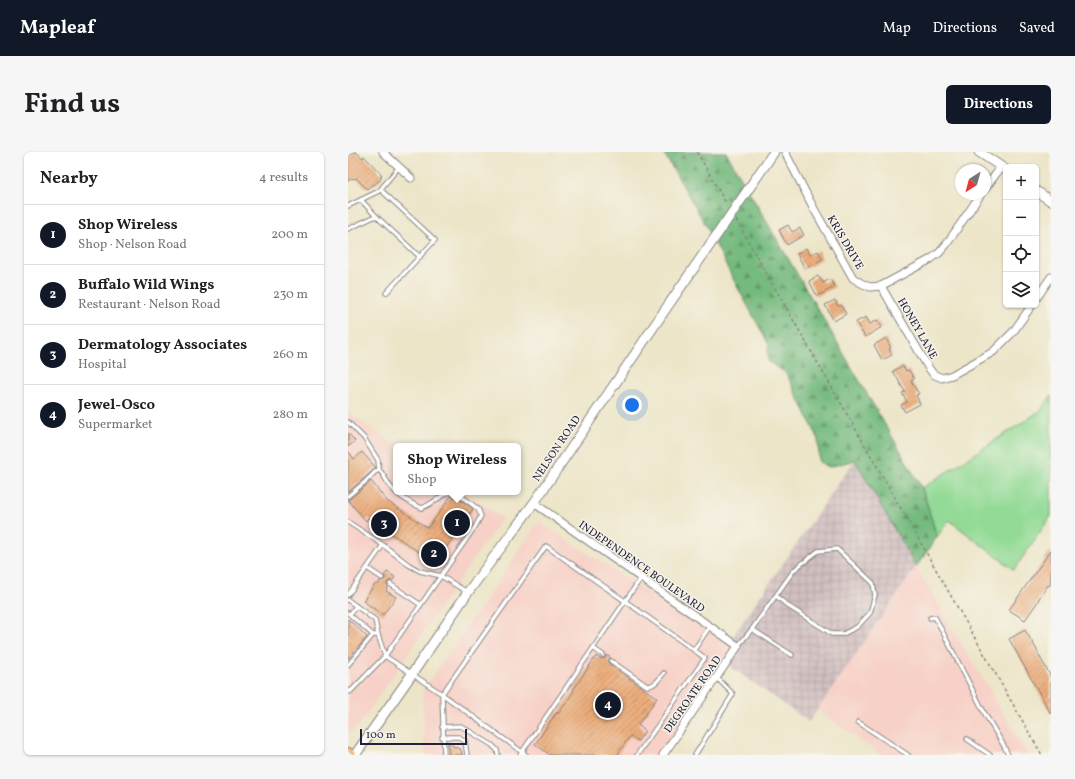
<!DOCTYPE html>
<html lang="en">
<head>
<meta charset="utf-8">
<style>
  body { margin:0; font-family:Vollkorn,serif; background:#f6f6f6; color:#202124 }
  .controls { position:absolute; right:12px; top:12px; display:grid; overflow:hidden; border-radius:6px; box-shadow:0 1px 3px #0004 }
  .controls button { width:36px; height:36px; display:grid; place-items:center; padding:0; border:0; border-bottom:1px solid #e0e0e0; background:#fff; color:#202124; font:20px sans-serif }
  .compass { position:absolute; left:607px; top:12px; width:36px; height:36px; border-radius:50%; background:#fff; box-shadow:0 1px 3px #0004; rotate:216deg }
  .scale { position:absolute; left:12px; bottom:10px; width:107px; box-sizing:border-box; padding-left:4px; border:2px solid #22223b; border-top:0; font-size:11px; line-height:14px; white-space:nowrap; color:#22223b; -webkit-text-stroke:3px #f7f3e8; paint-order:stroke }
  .you { position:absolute; left:284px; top:253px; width:14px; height:14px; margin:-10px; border:3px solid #fff; border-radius:50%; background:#1a73e8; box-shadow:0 0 0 6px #1a73e833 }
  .badge { display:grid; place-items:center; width:26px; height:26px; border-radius:50%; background:#111827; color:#fff; font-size:13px; font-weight:700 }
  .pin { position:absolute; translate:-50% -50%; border:2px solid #fff; box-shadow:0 1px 4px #0006 }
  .popup { position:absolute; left:45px; top:291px; width:128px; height:52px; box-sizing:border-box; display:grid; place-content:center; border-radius:6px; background:#fff; filter:drop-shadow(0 1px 3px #0005); font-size:13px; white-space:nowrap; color:#757577 }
  .popup b { font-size:15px; color:#202124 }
  .popup::after { content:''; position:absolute; left:50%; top:100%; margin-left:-8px; border:8px solid transparent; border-top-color:#fff }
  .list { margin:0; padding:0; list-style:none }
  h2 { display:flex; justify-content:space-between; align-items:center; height:52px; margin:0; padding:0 16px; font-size:17px }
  h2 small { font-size:13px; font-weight:400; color:#757577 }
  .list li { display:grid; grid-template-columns:26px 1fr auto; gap:12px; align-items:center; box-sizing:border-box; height:60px; padding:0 16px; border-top:1px solid #e0e0e0 }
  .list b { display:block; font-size:15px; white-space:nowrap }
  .list p { margin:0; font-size:13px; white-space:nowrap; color:#757577 }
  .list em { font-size:13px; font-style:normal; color:#757577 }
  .icon { flex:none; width:22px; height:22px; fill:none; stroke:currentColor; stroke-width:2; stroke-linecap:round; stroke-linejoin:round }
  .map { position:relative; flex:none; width:703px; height:603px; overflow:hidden; border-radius:6px }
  header { display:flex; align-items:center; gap:24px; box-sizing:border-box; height:56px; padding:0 20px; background:#111827; color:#fff }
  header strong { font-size:19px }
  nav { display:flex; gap:22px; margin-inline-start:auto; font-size:14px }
  .intro { display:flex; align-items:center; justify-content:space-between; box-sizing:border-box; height:96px; padding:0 24px }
  h1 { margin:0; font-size:28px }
  .button { padding:10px 18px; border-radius:6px; background:#111827; color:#fff; font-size:14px; font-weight:700 }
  main { display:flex; gap:24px; padding:0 24px }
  aside { flex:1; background:#fff; border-radius:6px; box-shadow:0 1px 3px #0004 }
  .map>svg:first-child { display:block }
  .built { fill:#f7d1c7 }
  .industrial { fill:url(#industrial-grid) }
  .grass { fill:#92da95; stroke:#5a7e68 }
  .forest { fill:url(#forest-firs); stroke:#4c6e5c }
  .building { fill:url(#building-hatch) }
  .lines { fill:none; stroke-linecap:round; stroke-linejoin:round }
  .service-casing { stroke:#878482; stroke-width:5.5 }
  .minor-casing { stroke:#878482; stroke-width:9 }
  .tertiary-casing { stroke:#878482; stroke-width:11 }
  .primary-casing { stroke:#878482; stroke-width:14 }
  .path { stroke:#878482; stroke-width:1.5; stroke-dasharray:3 3; stroke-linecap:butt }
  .service { stroke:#fff; stroke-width:3.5 }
  .minor { stroke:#fff; stroke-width:7 }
  .tertiary { stroke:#fff; stroke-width:9 }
  .primary { stroke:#f6be87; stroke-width:12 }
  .labels { text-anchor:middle; stroke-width:3; stroke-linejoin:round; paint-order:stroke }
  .street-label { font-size:11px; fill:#22223b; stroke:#f7f3e8 }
</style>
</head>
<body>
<header>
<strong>Mapleaf</strong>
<nav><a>Map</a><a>Directions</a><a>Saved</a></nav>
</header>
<div class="intro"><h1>Find us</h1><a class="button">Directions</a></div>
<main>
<aside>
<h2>Nearby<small>4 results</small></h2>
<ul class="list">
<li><span class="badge">1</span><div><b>Shop Wireless</b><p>Shop · Nelson Road</p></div><em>200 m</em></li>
<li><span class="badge">2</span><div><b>Buffalo Wild Wings</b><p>Restaurant · Nelson Road</p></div><em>230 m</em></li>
<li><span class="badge">3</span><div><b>Dermatology Associates</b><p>Hospital</p></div><em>260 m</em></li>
<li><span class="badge">4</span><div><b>Jewel-Osco</b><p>Supermarket</p></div><em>280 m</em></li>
</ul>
</aside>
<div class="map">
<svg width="703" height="603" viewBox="0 0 703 603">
  <defs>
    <pattern id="industrial-grid" width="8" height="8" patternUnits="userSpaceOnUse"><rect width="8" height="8" fill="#d2bfc0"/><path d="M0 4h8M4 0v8" fill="none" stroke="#b4a4a6"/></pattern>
    <pattern id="forest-firs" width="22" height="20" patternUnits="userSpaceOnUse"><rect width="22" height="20" fill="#75ba7e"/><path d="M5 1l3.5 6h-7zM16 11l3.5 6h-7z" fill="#609768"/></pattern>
    <pattern id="building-hatch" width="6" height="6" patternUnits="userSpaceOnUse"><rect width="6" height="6" fill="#ecad7b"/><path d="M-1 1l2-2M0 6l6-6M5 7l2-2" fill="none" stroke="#bf8c66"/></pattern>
  </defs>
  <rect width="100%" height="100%" fill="#f7f3e8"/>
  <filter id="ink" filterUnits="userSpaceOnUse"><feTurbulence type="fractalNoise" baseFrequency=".025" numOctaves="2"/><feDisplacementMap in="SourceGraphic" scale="8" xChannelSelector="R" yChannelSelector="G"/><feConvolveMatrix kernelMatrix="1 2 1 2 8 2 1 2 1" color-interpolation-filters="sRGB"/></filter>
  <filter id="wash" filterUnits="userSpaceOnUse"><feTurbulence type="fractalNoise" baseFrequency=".012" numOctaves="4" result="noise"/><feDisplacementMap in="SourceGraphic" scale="16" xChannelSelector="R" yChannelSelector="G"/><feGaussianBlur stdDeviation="0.9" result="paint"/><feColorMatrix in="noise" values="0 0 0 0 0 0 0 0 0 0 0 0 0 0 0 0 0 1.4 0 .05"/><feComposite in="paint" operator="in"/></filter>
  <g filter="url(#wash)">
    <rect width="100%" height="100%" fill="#ece5c8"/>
    <g class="built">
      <path d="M0 260 49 294H48V340H116L154 366 11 573 4 580H0Z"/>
      <path d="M191 370 386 496 311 603H77L74 540Z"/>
      <path d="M568 415 680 603H533L469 558Z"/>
    </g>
    <path class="industrial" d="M507 307 568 415 461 570 376 510 386 495 381 492 389 478Z"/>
    <path class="grass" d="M703 244V364L666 418 601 368 589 385 574 336 692 259Z"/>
    <path class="forest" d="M315 0H378L574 336 589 385 568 415 507 308 481 315 471 310 470 286 438 221 424 212 420 209 419 202 421 193 384 125 359 75Z"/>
    <g id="blocks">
      <g class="building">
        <path d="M6 0H8L15 6 16 4 34 23 32 25 34 26 26 33 25 32 19 37 8 26 5 27V26L0 29V4Z"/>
        <path d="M440 73 444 80 452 76 456 83 439 93 431 78Z"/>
        <path d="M458 96 462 103 470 99 474 107 457 117 449 102Z"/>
        <path d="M470 124 475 131 482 127 487 135 469 144 461 129Z"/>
        <path d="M487 148 490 154 493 153 498 162 486 169 477 153Z"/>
        <path d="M518 165 522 172 529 168 534 175 517 185 508 170Z"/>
        <path d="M538 186 543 196 541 197 544 203 534 208 526 193Z"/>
        <path d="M555 214 558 219 561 218 566 227 563 229 571 242 568 243 572 252 557 260 553 253 559 250 554 241 557 240 545 219Z"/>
        <path d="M0 281 7 289 0 295Z"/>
        <path d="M0 299 6 307 14 300 28 316 0 340Z"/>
        <path d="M23 329 39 349 80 376 103 344 111 347 125 357 85 414 78 409 80 406 20 366 18 369 0 348V347H2Z"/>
        <path d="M703 398V431L701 434 700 433 690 448H691L677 468 661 458Z"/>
        <path d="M39 420 47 425 44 429H41L39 431V433L40 435 38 439 48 445 35 463 15 449 27 432 30 433 32 429 36 428 37 426 36 424Z"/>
        <path d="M0 467 19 485 0 507Z"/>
        <path d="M677 478 689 498V499L693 507 703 525V562L661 487Z"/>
        <path d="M258 503 263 506 260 508 261 512 309 546 290 573 297 579 290 589 282 584 269 603H202L187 592 209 560 210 562 226 539 225 538 248 504 253 507 257 506Z"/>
        <path d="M100 591 113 598 114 603H101Z"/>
      </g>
    </g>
  </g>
  <g filter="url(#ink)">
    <use href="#blocks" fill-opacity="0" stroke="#878482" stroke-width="1"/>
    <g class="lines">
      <defs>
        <g id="service">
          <path d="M33 38 87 88 38 141"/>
          <path d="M13 48 28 64 72 105"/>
          <path d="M0 54 31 39 51 15"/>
          <path d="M0 77 28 64"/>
          <path d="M0 270 16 286 30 308 31 318"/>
          <path d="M0 344 17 330 27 320 31 318C36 322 38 329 42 334 50 345 62 351 74 356 84 352 91 345 101 340L113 344 130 357 133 364 127 375 37 504"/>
          <path d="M0 370 35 393 61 413 72 419 93 424 119 440"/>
          <path d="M19 416 34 426"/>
          <path d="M42 432 73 453"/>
          <path d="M0 443 35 393"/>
          <path d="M0 448 27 468 30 483"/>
          <path d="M0 461 25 483H30L37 504"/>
          <path d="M2 462 8 454"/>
          <path d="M582 466 587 465 637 562 656 594 660 603"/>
          <path d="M404 477 446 418 470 399 489 397 525 431 527 443 522 461 509 475 495 482H484L440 454 428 444"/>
          <path d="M390 494 404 477 444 503"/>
          <path d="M245 496 255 503"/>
          <path d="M263 509 299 534C307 534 311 527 316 521"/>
          <path d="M0 513 25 483"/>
          <path d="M0 538 2 540 37 504 94 542 174 600 172 603"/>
          <path d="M510 570 560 603"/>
          <path d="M94 575 113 574 144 593 149 598 150 603"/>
          <path d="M94 585H111L117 589 119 603"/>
          <path d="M619 587 642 603"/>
          <path d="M96 603 94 542 198 394 277 449 346 498"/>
          <path d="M178 603 174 600 293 426"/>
          <path d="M289 603 357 506 346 498 362 474"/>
          <path d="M347 603 385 542 369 526"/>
        </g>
        <g id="minor">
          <path d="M35 0 63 26"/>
          <path d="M437 0 465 55 505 126 513 131 522 135 533 134 583 107 591 101 598 93 633 42"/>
          <path d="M637 37 653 15"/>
          <path d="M533 134 580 215 585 222 594 226 604 223 645 200 665 180 684 153"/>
          <path d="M688 147 703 125"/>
          <path d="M186 351 390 494 315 603"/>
        </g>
        <g id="tertiary">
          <path d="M631 0 658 18"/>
          <path d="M688 39 703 49"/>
          <path d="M7 603 64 522 120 440 186 351 319 155 426 0"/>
        </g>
        <path id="primary" d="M0 602 1 603"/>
      </defs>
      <use href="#service" class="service-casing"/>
      <use href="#minor" class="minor-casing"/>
      <use href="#tertiary" class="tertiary-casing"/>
      <use href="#primary" class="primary-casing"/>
      <g class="path">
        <path d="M349 0 379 53"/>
        <path d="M388 68 694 603"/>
      </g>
      <use href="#service" class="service"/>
      <use href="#minor" class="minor"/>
      <use href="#tertiary" class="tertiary"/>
      <use href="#primary" class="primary"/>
    </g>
  </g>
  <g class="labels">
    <g class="street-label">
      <text transform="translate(498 90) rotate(60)" y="4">KRIS DRIVE</text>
      <text transform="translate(570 176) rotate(60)" y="4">HONEY LANE</text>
      <text transform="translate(208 296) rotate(-56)" y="4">NELSON ROAD</text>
      <text transform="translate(294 414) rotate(35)" y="4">INDEPENDENCE BOULEVARD</text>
      <text transform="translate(344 542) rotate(-55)" y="4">DEGROATE ROAD</text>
    </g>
  </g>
</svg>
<div class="controls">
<button>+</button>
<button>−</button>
<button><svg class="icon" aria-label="locate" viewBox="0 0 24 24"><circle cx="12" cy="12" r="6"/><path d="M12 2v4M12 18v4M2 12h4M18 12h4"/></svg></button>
<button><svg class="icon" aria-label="layers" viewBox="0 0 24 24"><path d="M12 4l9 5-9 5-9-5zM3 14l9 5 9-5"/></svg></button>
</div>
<svg class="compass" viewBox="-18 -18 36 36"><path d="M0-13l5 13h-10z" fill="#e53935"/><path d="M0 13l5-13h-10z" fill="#757577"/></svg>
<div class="scale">100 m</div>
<div class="you"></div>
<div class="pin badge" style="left:109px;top:371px">1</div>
<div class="popup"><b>Shop Wireless</b>Shop</div>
<div class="pin badge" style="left:86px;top:402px">2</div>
<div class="pin badge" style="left:36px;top:372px">3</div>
<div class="pin badge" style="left:260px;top:553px">4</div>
</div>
</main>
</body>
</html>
